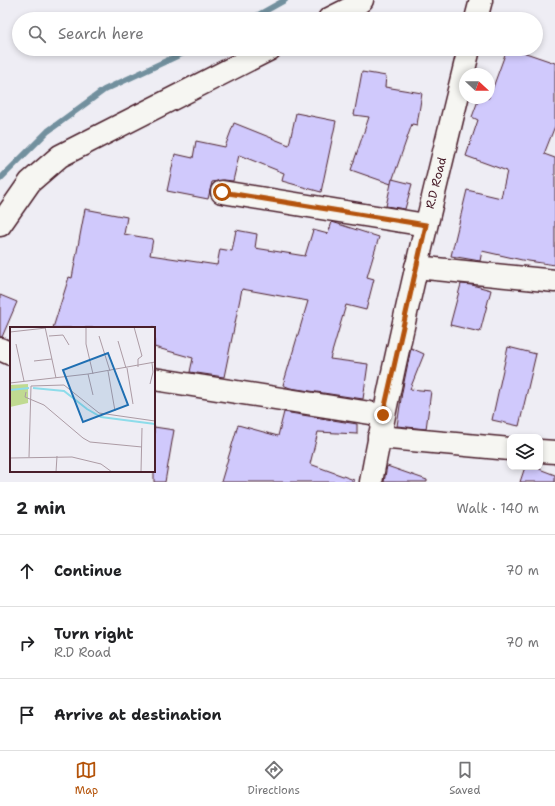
<!DOCTYPE html>
<html lang="en">
<head>
<meta charset="utf-8">
<style>
  body { margin:0; font-family:"Shantell Sans",sans-serif; background:#f2f2f2; color:#202124 }
  .controls { position:absolute; right:12px; bottom:12px; display:grid; overflow:hidden; border-radius:8px; box-shadow:0 2px 6px #0003 }
  .controls button { width:36px; height:36px; display:grid; place-items:center; padding:0; border:0; border-bottom:1px solid #e0e0e0; background:#fff; color:#202124; font:20px sans-serif }
  .compass { position:absolute; left:459px; top:68px; width:36px; height:36px; border-radius:50%; background:#fff; box-shadow:0 2px 6px #0003; rotate:111deg }
  .stop { position:absolute; width:12px; height:12px; margin:-9px; border:3px solid #b45309; border-radius:50%; background:#fff }
  .stop.end { background:#b45309; border-color:#fff; box-shadow:0 1px 4px #0008 }
  .list { margin:0; padding:0; list-style:none }
  h2 { display:flex; justify-content:space-between; align-items:center; height:52px; margin:0; padding:0 16px; font-size:17px }
  h2 small { font-size:13px; font-weight:400; color:#757577 }
  .list li { display:grid; grid-template-columns:26px 1fr auto; gap:12px; align-items:center; box-sizing:border-box; height:72px; padding:0 16px; border-top:1px solid #e0e0e0 }
  .list b { display:block; font-size:15px; white-space:nowrap }
  .list p { margin:0; font-size:13px; white-space:nowrap; color:#757577 }
  .list em { font-size:13px; font-style:normal; color:#757577 }
  .icon { flex:none; width:22px; height:22px; fill:none; stroke:currentColor; stroke-width:2; stroke-linecap:round; stroke-linejoin:round }
  .map { position:relative; flex:none; width:555px; height:482px; overflow:hidden }
  .search { position:absolute; background:#fff; box-shadow:0 2px 6px #0003; left:12px; right:12px; top:12px; height:44px; display:flex; align-items:center; gap:10px; box-sizing:border-box; padding:0 14px; border-radius:22px; color:#757577; font-size:15px }
  .sheet { height:268px; background:#fff }
  nav { display:flex; justify-content:space-around; align-items:center; box-sizing:border-box; height:56px; border-top:1px solid #e0e0e0; background:#fff; font-size:11px; color:#757577 }
  nav a { display:grid; justify-items:center; gap:2px }
  nav .on { color:#b45309 }
  .map>svg:first-child { display:block }
  .lines { fill:none; stroke-linecap:round; stroke-linejoin:round }
  .stream { stroke:#72909e; stroke-width:6 }
  .building { fill:#d0c9fc; stroke:#4a1f2b }
  .minor-casing { stroke:#4a1f2b; stroke-width:25 }
  .minor { stroke:#f6f6f2; stroke-width:22 }
  .route { stroke:#b45309; stroke-width:5 }
  .labels { text-anchor:middle; stroke-width:4; stroke-linejoin:round; paint-order:stroke }
  .street-label { font-size:12px; fill:#4a1f2b; stroke:#f6f6f2 }
  .inset-river { fill:none; stroke:#8ddcea; stroke-width:2 }
  .inset-road { fill:none; stroke:#ac9ba4; stroke-width:1 }
  .view { fill:#1f6fb2; fill-opacity:0.15; stroke:#1f6fb2; stroke-width:2 }
  .inset-edge { fill:none; stroke:#4a1f2b; stroke-width:2 }
</style>
</head>
<body>
<div class="map">
<svg width="555" height="482" viewBox="0 0 555 482">
  <rect width="100%" height="100%" fill="#eeedf4"/>
  <filter id="ink" filterUnits="userSpaceOnUse"><feTurbulence type="fractalNoise" baseFrequency=".025" numOctaves="2"/><feDisplacementMap in="SourceGraphic" scale="8" xChannelSelector="R" yChannelSelector="G"/><feConvolveMatrix kernelMatrix="1 2 1 2 8 2 1 2 1" color-interpolation-filters="sRGB"/></filter>
  <g filter="url(#ink)">
    <g class="lines">
      <g class="stream">
        <path d="M251 19 285 0"/>
        <path d="M0 179 48 131 104 90 192 49"/>
      </g>
    </g>
    <g class="building">
      <path d="M507 49H514L555 63V126L544 154 555 158V265L522 260 482 251 480 261 451 256 467 190 501 198 507 171 466 156 478 120 472 117 479 98H489V89L492 90Z"/>
      <path d="M362 72 386 76 385 87 422 93 417 125 412 124 391 184 351 170 369 117 354 115Z"/>
      <path d="M296 113 336 121 321 192 282 181 284 173 239 155 233 181 224 180 212 182 208 199 167 191 175 154 193 158 196 141 225 147 234 123 289 145Z"/>
      <path d="M392 179 412 184 405 209 386 206Z"/>
      <path d="M85 209 127 217 124 234 153 239 150 255 217 265 220 249 232 251 236 230 257 234 255 248 305 256 313 230 328 234 332 222 379 237 367 277 374 279 366 310 346 305 330 359 368 364 363 399 290 388 283 385 308 301 242 289 224 377 190 372 193 358 154 347V328H53L69 277 72 278Z"/>
      <path d="M461 284 472 285 491 290 480 332 450 325Z"/>
      <path d="M0 295 17 302 2 337H0Z"/>
      <path d="M508 347 536 354 519 426 492 420Z"/>
      <path d="M411 348 424 354 410 389 431 391 426 429 397 426 402 392Z"/>
      <path d="M284 412 357 424V434L318 432 310 464 354 480V482H221L238 425 278 436Z"/>
      <path d="M154 427 174 430 165 482H154Z"/>
      <path d="M387 466 427 480V482H384Z"/>
      <path d="M525 467H534L555 475V482H520Z"/>
    </g>
    <g class="lines">
      <defs>
        <g id="minor">
          <path d="M329 19 353 7 362 0"/>
          <path d="M476 19 481 0"/>
          <path d="M222 192 426 225"/>
          <path d="M0 225 30 182 60 156 270 49"/>
          <path d="M416 267 555 281"/>
          <path d="M0 349 11 354"/>
          <path d="M154 379 383 415"/>
          <path d="M379 437 510 449"/>
          <path d="M540 451 555 452"/>
          <path d="M371 482C398 337 434 193 469 49"/>
        </g>
      </defs>
      <use href="#minor" class="minor-casing"/>
      <use href="#minor" class="minor"/>
    </g>
  </g>
  <g class="lines" filter="url(#ink)">
    <path class="route" d="M222 192 426 225 383 415"/>
  </g>
  <g class="labels">
    <g class="street-label">
      <text transform="translate(436 183) rotate(-76)" y="4">R.D Road</text>
    </g>
  </g>
  <g transform="translate(10 327)">
    <rect width="145" height="145" fill="#eeedf4"/>
    <path d="M18 57V76L0 80V58Z" fill="#c0da91"/>
    <path class="inset-river" d="M23 61 54 64 77 82 91 90 145 97M0 63 19 61"/>
    <path class="inset-road" d="M35 0 46 51M76 0V17L83 47M124 0 132 29 128 32V40M0 5 36 1M39 9 53 8 59 18M89 9 100 44M108 14 116 41M6 17 14 54M24 34 42 32M117 41 123 77M98 44 105 84M78 47 83 68M0 56 78 47 145 35M140 57 143 45 142 36M16 65 15 70 34 78 73 111 80 115 132 120M19 130 21 59 54 58 89 86 145 94M0 131 62 130 91 137 102 145M46 145 47 129M131 145 132 101"/>
    <path class="view" d="M98 26 118 78 73 95 53 43Z"/>
    <rect width="145" height="145" class="inset-edge"/>
  </g>
</svg>
<div class="controls">
<button><svg class="icon" aria-label="layers" viewBox="0 0 24 24"><path d="M12 4l9 5-9 5-9-5zM3 14l9 5 9-5"/></svg></button>
</div>
<svg class="compass" viewBox="-18 -18 36 36"><path d="M0-13l5 13h-10z" fill="#e53935"/><path d="M0 13l5-13h-10z" fill="#757577"/></svg>
<div class="stop" style="left:222px;top:192px"></div>
<div class="stop end" style="left:383px;top:415px"></div>
<div class="search"><svg class="icon" aria-label="search" viewBox="0 0 24 24"><circle cx="10" cy="10" r="6"/><path d="M15 15l6 6"/></svg>Search here</div>
</div>
<section class="sheet">
<h2>2 min<small>Walk · 140 m</small></h2>
<ul class="list">
<li><svg class="icon" aria-label="ahead" viewBox="0 0 24 24"><path d="M12 20V5M6 11l6-6 6 6"/></svg><div><b>Continue</b></div><em>70 m</em></li>
<li><svg class="icon" aria-label="right" viewBox="0 0 24 24"><path d="M7 20v-9h11M14 6l5 5-5 5"/></svg><div><b>Turn right</b><p>R.D Road</p></div><em>70 m</em></li>
<li><svg class="icon" aria-label="arrive" viewBox="0 0 24 24"><path d="M6 21V4h12l-3 4 3 4H6"/></svg><div><b>Arrive at destination</b></div></li>
</ul>
</section>
<nav>
<a class="on"><svg class="icon" aria-label="map" viewBox="0 0 24 24"><path d="M3 6l6-2 6 2 6-2v14l-6 2-6-2-6 2zM9 4v14M15 6v14"/></svg>Map</a>
<a><svg class="icon" aria-label="directions" viewBox="0 0 24 24"><path d="M12 3l9 9-9 9-9-9zM9 14v-3h6M13 9l2 2-2 2"/></svg>Directions</a>
<a><svg class="icon" aria-label="saved" viewBox="0 0 24 24"><path d="M7 4h10v16l-5-4-5 4z"/></svg>Saved</a>
</nav>
</body>
</html>
